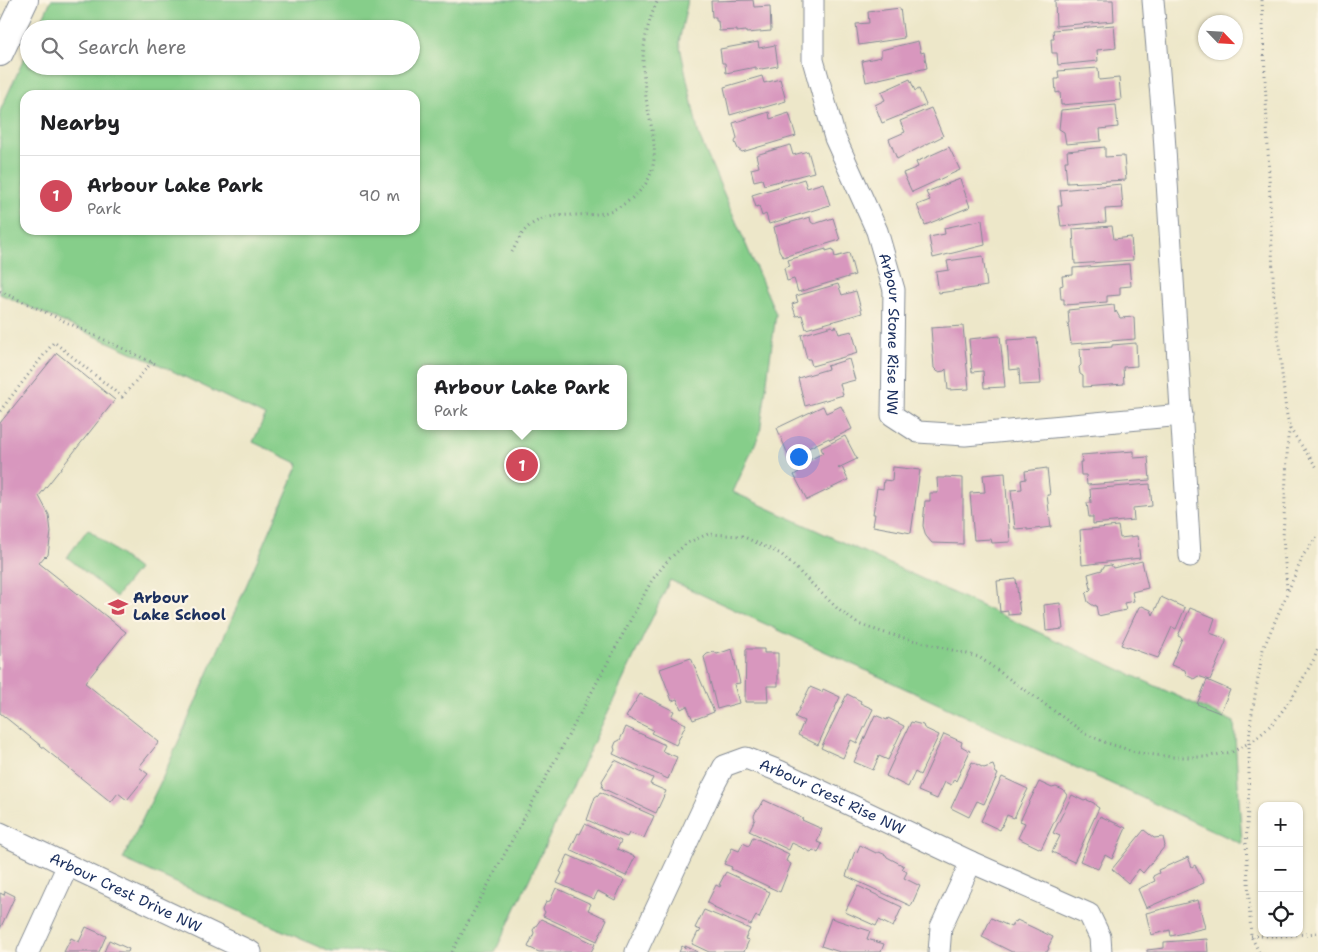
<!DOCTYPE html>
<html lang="en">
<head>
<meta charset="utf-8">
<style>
  body { margin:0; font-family:"Shantell Sans",sans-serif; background:#f2f2f2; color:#202124 }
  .controls { position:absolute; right:15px; bottom:15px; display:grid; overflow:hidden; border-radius:10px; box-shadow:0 1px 4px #0004 }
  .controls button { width:45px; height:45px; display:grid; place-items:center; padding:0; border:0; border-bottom:1px solid #e0e0e0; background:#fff; color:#202124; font:25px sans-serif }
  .compass { position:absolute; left:1198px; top:15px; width:45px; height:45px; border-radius:50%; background:#fff; box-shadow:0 1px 4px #0004; rotate:115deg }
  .you { position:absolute; left:798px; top:456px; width:18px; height:18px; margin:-12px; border:4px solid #fff; border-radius:50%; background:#1a73e8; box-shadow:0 0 0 8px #1a73e833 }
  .badge { display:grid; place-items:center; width:32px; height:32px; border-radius:50%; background:#d1495b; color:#fff; font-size:16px; font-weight:700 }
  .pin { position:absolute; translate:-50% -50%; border:2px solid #fff; box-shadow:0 1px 5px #0006 }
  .popup { position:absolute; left:417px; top:365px; width:210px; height:65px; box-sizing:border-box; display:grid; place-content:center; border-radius:10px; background:#fff; filter:drop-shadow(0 1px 4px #0005); font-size:16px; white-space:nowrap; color:#757577 }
  .popup b { font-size:19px; color:#202124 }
  .popup::after { content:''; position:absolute; left:50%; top:100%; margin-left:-10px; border:10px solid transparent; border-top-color:#fff }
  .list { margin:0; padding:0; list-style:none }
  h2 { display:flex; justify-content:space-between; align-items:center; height:65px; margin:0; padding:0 20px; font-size:21px }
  h2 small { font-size:16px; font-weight:400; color:#757577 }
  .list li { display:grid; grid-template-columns:32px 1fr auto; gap:15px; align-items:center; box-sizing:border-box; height:80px; padding:0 20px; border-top:1px solid #e0e0e0 }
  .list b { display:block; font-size:19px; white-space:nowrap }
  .list p { margin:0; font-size:16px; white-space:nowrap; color:#757577 }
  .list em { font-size:16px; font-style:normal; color:#757577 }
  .icon { flex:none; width:28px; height:28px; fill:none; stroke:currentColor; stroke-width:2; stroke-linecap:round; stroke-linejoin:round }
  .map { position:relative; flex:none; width:1318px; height:952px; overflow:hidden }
  .search { position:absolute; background:#fff; box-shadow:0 1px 4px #0004; left:20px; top:20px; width:400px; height:55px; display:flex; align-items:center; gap:12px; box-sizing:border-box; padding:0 18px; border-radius:28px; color:#757577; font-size:19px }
  .panel { position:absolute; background:#fff; box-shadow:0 1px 4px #0004; left:20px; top:90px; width:400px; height:145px; border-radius:15px }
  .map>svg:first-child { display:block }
  .green { fill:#86ce8a; stroke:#507e74; fill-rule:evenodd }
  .building { fill:#d897be }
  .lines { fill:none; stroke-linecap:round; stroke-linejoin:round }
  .minor-casing { stroke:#848b94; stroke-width:23 }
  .tertiary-casing { stroke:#848b94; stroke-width:28 }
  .path { stroke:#848b94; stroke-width:3; stroke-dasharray:1 4; stroke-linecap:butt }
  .minor { stroke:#fff; stroke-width:21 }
  .tertiary { stroke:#fff; stroke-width:26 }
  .labels { text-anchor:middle; stroke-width:4.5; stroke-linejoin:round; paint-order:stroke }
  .street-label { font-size:15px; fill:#1b2f5e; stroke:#fcf5e5 }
  .poi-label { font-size:15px; font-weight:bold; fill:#1b2f5e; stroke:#fcf5e5; text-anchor:start }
</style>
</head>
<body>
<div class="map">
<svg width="1318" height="952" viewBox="0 0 1318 952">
  <rect width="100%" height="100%" fill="#fcf5e5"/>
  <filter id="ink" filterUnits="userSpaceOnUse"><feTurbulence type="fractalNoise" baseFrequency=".02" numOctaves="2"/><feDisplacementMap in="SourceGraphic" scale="10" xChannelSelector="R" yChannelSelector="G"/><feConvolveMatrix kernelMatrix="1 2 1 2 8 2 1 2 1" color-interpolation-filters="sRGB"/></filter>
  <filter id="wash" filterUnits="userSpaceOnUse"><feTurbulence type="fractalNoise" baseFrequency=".0096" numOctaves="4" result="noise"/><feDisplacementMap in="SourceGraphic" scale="20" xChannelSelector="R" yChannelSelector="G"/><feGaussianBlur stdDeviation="1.12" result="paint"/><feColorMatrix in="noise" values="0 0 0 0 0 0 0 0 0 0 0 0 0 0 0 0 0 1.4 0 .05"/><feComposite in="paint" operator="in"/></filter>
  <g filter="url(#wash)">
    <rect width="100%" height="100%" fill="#ede7c9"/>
    <g class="green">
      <path d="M51 0H688L679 42 699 136 776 314 760 433 733 492 1234 722 1242 844 670 580 495 952H330L123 859 163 777 299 464 253 442 265 416 158 364 0 294V111L29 48V66H411V29H38ZM25 95H415V230H25ZM421 369H623V426H421Z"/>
      <path d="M88 529 138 569 116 597 67 557Z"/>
    </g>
    <g id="blocks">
      <g class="building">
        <path d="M753 0 754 7 770 6 771 31 746 33V31L737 32V30L719 31 718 21H716V17H712L711 1Z"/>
        <path d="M1055 0H1113L1114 21 1056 26Z"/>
        <path d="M900 8 904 38 859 45 856 24 869 23 868 12Z"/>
        <path d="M1114 25 1116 48 1097 50 1098 61 1058 65 1057 53H1052L1051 39H1054L1053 30Z"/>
        <path d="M918 41 921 53 924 52 927 68 866 82 862 61 881 57V50Z"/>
        <path d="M758 42 759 48 775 45 778 66 756 70V67L726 73 725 63H722L720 49Z"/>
        <path d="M1098 68 1099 80 1119 78 1121 100 1061 105 1060 92 1056 93 1055 79H1059L1058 71Z"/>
        <path d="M762 76 764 83 780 79 786 101 762 108 761 106 730 115 724 87Z"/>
        <path d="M910 79 915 91 919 89 926 105 882 123 875 105 885 100 881 92Z"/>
        <path d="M1116 105 1118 127 1100 129 1101 141 1066 144 1064 132 1059 129 1061 110Z"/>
        <path d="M931 108 943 136 897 159 889 139 905 132 900 121Z"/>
        <path d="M769 112 770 119 789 113 796 136 742 152 738 149 735 142 737 138 733 123Z"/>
        <path d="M790 145 793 155 808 151 814 172 764 185 762 179 754 181 751 169 759 167 756 155Z"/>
        <path d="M949 147 960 170 912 192 903 173 918 167 916 162Z"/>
        <path d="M1105 147V157L1124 156 1126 180 1067 183 1065 161H1068L1067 151Z"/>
        <path d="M804 179 807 188 823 183 830 205 769 224 766 214 762 216 759 206 756 207 752 195Z"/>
        <path d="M960 179 970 207 925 225 917 205 930 200 926 192Z"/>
        <path d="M1121 184 1123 208 1105 209 1106 222 1061 226 1058 206H1062L1060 190Z"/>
        <path d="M810 217 811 222 814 224 833 218 840 240 783 257 779 250 774 227Z"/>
        <path d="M982 220 985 245 933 258 929 237 945 234 944 228Z"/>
        <path d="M1112 226 1114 239 1131 237 1133 260 1075 264 1073 229Z"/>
        <path d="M826 249V251L833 249 835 257 849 253 855 275 798 292 794 279 787 281 784 268 790 266 788 260Z"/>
        <path d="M983 256 987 286 939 293 936 272 949 270 947 261Z"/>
        <path d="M1129 264 1131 286 1120 287V295L1107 296V302L1064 305V299H1061L1060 286 1063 285 1062 276 1073 275V268Z"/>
        <path d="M838 284 842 295 856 291 862 313 806 329 802 315 796 316 792 304 798 302 796 296Z"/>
        <path d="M1114 305 1115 313 1116 311 1120 318 1134 317 1135 339 1071 344 1068 323H1069L1068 310Z"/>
        <path d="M832 326 833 328 836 326 839 334 852 331 858 353 812 366 810 359H807L801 335Z"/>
        <path d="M963 326 969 389 948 390 946 369 944 371 938 372 934 368 931 328Z"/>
        <path d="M1000 336 1005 387 984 388 983 371 972 372 969 339Z"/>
        <path d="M1037 338 1041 384 1020 385 1019 369 1009 370 1007 340Z"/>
        <path d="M1136 343 1137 366 1123 367 1124 384 1083 387V376L1080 374 1079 367 1081 365 1080 349 1112 347V345Z"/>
        <path d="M57 353 115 400 39 496 49 515 51 532 48 555 46 557 45 556 39 563 126 632 85 683 159 742 139 767 148 774 127 800 118 793 111 802 0 713V423Z"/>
        <path d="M849 359 855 380 840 384 843 395 805 406 798 378 828 369 827 366Z"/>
        <path d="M823 406 826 413 841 406 852 429 830 440 829 438 789 457 777 428Z"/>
        <path d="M845 436 857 459 838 468 839 469 842 467 848 480 807 500 794 475 799 472 796 467 823 453 821 448Z"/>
        <path d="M1134 451V458L1148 457 1150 480 1087 485 1086 475H1081L1080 462H1082L1081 455Z"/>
        <path d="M893 467 920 470 911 533 873 526 875 514H873L877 488 883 489 884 480 892 481Z"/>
        <path d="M1047 468 1050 495H1047L1051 527 1027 530V528L1015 529 1011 490 1022 489 1021 480 1026 479 1025 471Z"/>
        <path d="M1005 473 1010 542 992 543 991 539 974 540 970 493 985 492 983 475Z"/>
        <path d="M945 477 963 478V544L932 543 926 536 923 526 925 501H930V493H938L937 478H945Z"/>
        <path d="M1150 484 1152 506 1133 508 1134 520 1093 524V517H1089L1087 503H1091L1090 489Z"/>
        <path d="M1118 526 1120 538 1137 536 1140 558 1082 565 1080 530Z"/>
        <path d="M1142 561 1148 588 1132 592 1134 601 1124 603 1126 610 1098 616 1096 605 1094 606 1088 602 1086 594 1091 589 1088 574 1102 570 1104 566 1111 565 1113 568Z"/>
        <path d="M1016 579 1020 614 1008 615V611L1000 612 997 581Z"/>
        <path d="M1161 597 1185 608 1176 629 1172 627 1158 658 1121 645 1139 607 1142 606 1151 610 1153 615Z"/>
        <path d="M1060 603 1063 629 1046 631 1044 605Z"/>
        <path d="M1190 608 1215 618 1210 633 1226 639V642L1210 680 1198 676 1194 679 1186 675 1185 670 1171 665 1182 638 1178 636Z"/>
        <path d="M732 649 740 683 734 684 739 703 717 709 704 657 707 654 714 652 717 654Z"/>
        <path d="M746 649H764V653H778V686H767L768 702H745Z"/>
        <path d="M691 658 714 712 693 720 687 706 681 709 677 699 672 701 660 669Z"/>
        <path d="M1207 680 1230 690 1220 713 1197 704Z"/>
        <path d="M810 687 822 692 823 689 840 697 818 745 798 735 804 721 795 717Z"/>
        <path d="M640 694 674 711 671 717 686 724 676 745 651 733 653 730 626 717Z"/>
        <path d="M847 694 861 701 860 703 873 709 857 743 851 740 843 758 821 748Z"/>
        <path d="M875 715 887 720 888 718 904 726 888 760 879 756 873 770 854 762Z"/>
        <path d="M911 722 923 725 924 728 939 735 920 775 915 772 908 787 886 776Z"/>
        <path d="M626 727 665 745 662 751 677 757 668 779 613 754 615 750 614 747 616 742 620 740Z"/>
        <path d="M944 734 962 742 961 746 970 751 956 781 954 779 951 785 945 782 937 799 918 791Z"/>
        <path d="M615 760 653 778 650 784 666 791 656 813 602 788 603 784 602 781Z"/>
        <path d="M972 762 984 768 993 765 996 773 998 774 984 804 977 801 969 817 951 808Z"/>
        <path d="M1002 777 1028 789 1014 818 1007 815 1000 830 981 821Z"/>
        <path d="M1039 782 1052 788 1056 787 1063 790 1067 795 1041 849 1018 838 1025 823 1020 821Z"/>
        <path d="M600 792 654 816 644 838 629 833 627 837 587 820 595 797 598 795Z"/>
        <path d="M1072 795 1084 801 1087 800 1094 803 1096 806 1099 808 1074 862 1052 852 1060 836 1053 833Z"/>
        <path d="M764 800 796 815 803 819 802 820 822 829 817 842 822 844 818 853 813 850 811 852 792 843 789 850 749 831 755 819 754 816 756 811 759 809Z"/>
        <path d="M1100 816 1126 828 1112 859 1105 855 1098 869 1080 861Z"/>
        <path d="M585 824 621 841 617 849 635 857 626 876 570 850 578 833 580 834Z"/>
        <path d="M1144 830 1154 838 1163 837 1165 846 1143 873 1139 869 1128 883 1112 869Z"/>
        <path d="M753 837 789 854 786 861 791 864 780 892 731 869 732 867 724 864 732 848 739 851 743 843 749 846Z"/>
        <path d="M860 845 876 853 879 852 886 855 887 857 904 866 902 869 907 872 904 878 920 886 911 906 846 876 855 851 857 852Z"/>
        <path d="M568 855 624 880 615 900 598 891 594 899 557 883 562 873 560 872Z"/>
        <path d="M1188 857 1192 867 1195 865 1204 883 1146 908 1138 889 1155 881 1153 876 1159 873 1158 870Z"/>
        <path d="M726 872 770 892 759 918 756 916 751 925 714 908 715 907 707 903 716 885 720 887 721 885H719Z"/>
        <path d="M858 886 902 907 893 927 879 920 876 926 845 912Z"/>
        <path d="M556 888 591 904 588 910 607 919 597 941 543 916 545 912 543 909 546 902 550 901Z"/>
        <path d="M5 891 15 896 0 929V893L4 895Z"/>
        <path d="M1198 900 1205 928 1171 936 1170 930 1151 935 1146 913Z"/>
        <path d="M704 910 750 929 745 939 749 940 744 952H709L692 944 698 932 699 933 701 930 695 928Z"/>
        <path d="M831 918 870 931 867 939 884 944 881 952H840L821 946Z"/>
        <path d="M991 918 1011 927 1014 921 1016 922 1017 920 1053 937 1048 947 1049 948 1047 952H1012L982 937Z"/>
        <path d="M541 919 595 944 591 952H539L528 947 534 933 533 930Z"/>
        <path d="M86 927 106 936 99 952H64L71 938 79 942Z"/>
        <path d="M1207 939 1208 952H1147V950L1164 948V942Z"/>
        <path d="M109 940 129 949 128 952H104Z"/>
        <path d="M682 946 685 948V946L698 952H679Z"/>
      </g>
    </g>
  </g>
  <g filter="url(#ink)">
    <use href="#blocks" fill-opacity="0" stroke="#848b94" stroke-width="1"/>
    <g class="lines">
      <defs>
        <g id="minor">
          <path id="s1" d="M813 0V60L835 138 877 231 894 290 892 415 918 432 965 435 1182 415"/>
          <path d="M1153 0 1164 133 1190 556"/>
          <path id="s2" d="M0 833 251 952"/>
          <path d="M28 952 68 865"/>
          <path id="s3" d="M636 952 712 789 724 766 746 758 779 771 971 862 1089 914 1100 937 1101 952"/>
          <path d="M939 952 941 927 971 862"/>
        </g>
        <path id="tertiary" d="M0 53 25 0"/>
      </defs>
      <use href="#minor" class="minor-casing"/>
      <use href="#tertiary" class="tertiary-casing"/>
      <g class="path">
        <path d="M1262 0 1274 299 1286 411 1290 429 1318 469"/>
        <path d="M512 252C516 245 520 235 526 229 546 209 578 218 603 213 618 210 635 198 644 186 662 162 652 131 647 105 645 90 643 74 643 59 644 39 649 18 658 0"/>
        <path d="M0 291 158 365"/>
        <path d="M0 411 54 342 122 397 152 362"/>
        <path d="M1287 589 1283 538 1288 437 1290 429"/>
        <path d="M1251 936H1282L1318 933"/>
        <path d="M452 952 652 580 669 559 687 543 708 534 742 536 781 554 839 610 858 624 885 633 979 657 1086 734 1107 743 1139 753 1172 757H1204L1232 752 1256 739 1275 721 1293 696 1314 659 1318 649"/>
        <path d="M1259 952 1251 936 1246 844 1249 790V743L1251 719 1263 649 1304 554 1318 535"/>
      </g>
      <use href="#minor" class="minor"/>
      <use href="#tertiary" class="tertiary"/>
    </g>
  </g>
  <defs>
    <symbol id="school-bare" viewBox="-9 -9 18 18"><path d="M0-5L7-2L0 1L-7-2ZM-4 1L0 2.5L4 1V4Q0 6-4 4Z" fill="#d1495b" stroke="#fcf5e5" stroke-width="2.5" paint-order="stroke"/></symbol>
  </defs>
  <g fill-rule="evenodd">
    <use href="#school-bare" x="104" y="593" width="28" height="28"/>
  </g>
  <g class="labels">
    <g class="street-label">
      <text dy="5" stroke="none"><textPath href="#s1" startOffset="348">Arbour Stone Rise NW</textPath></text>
      <text dy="5" stroke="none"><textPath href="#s3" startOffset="324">Arbour Crest Rise NW</textPath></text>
      <text dy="5" stroke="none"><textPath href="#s2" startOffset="139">Arbour Crest Drive NW</textPath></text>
    </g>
    <g class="poi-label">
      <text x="133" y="603">Arbour<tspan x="133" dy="17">Lake School</tspan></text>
    </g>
  </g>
</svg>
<div class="controls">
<button>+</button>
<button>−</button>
<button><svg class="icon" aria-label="locate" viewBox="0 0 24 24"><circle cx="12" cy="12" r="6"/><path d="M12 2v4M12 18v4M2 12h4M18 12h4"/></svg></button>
</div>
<svg class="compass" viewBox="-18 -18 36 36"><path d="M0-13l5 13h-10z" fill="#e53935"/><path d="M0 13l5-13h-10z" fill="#757577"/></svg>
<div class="you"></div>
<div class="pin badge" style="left:522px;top:465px">1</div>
<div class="popup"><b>Arbour Lake Park</b>Park</div>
<div class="search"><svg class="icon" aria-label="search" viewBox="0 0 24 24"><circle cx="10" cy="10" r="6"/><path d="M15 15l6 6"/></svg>Search here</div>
<section class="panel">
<h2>Nearby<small></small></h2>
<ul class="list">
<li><span class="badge">1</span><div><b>Arbour Lake Park</b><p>Park</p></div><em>90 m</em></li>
</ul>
</section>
</div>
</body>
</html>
